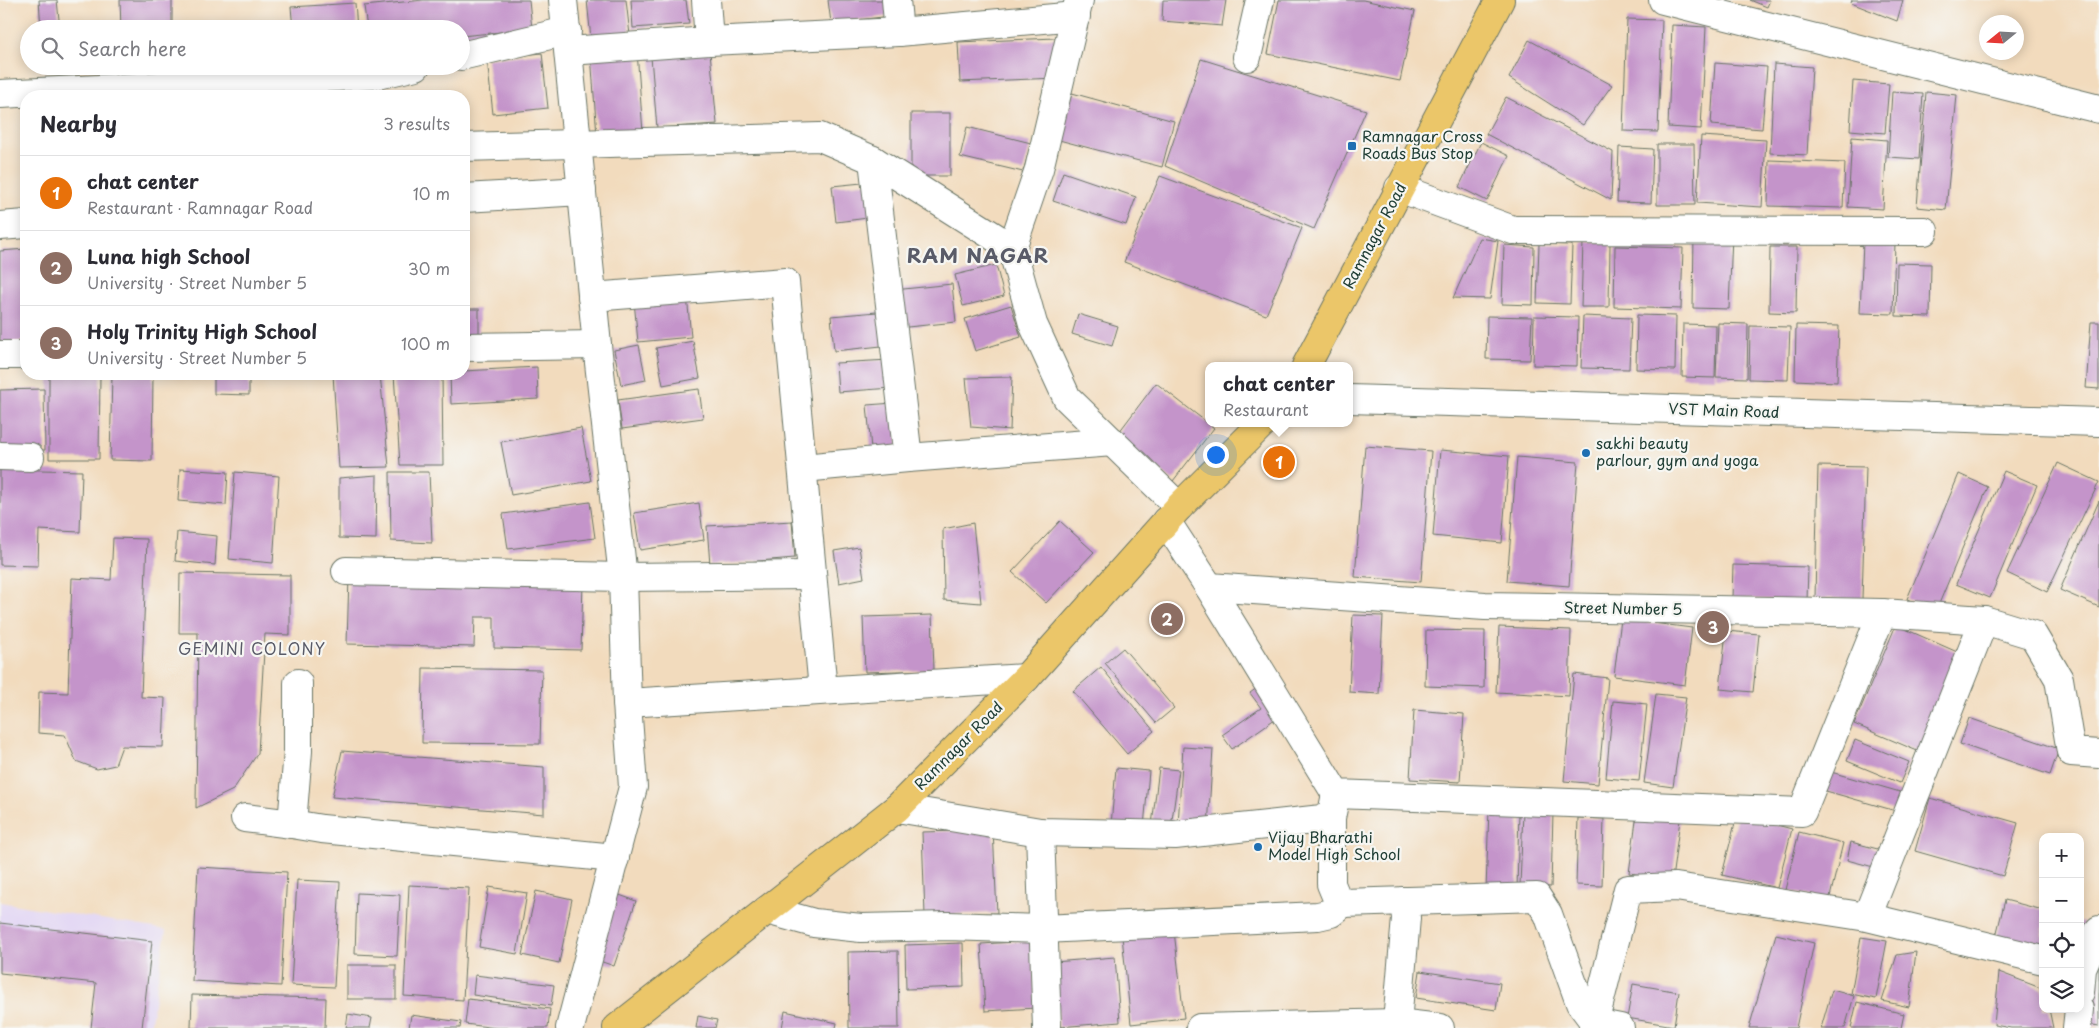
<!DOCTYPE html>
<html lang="en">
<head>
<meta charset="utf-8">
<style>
  body { margin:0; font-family:"Playpen Sans",sans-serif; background:#f7f7f7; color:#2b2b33 }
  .controls { position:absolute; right:15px; bottom:15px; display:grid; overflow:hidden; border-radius:10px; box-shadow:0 2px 12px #0003 }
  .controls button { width:45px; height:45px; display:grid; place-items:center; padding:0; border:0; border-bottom:1px solid #e1e1e2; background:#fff; color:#2b2b33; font:25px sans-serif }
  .compass { position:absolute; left:1979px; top:15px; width:45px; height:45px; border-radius:50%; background:#fff; box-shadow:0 2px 12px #0003; rotate:252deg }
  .you { position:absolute; left:1215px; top:454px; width:18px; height:18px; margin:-12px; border:4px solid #fff; border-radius:50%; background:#1a73e8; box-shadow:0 0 0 8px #1a73e833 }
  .badge { display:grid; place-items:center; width:32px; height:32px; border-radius:50%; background:#1f6fb2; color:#fff; font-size:16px; font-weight:700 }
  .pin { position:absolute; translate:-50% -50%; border:2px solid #fff; box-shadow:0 1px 5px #0006 }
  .popup { position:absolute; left:1205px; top:362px; width:148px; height:65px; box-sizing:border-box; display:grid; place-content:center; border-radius:10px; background:#fff; filter:drop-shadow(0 1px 4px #0005); font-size:16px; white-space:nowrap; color:#7c7c81 }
  .popup b { font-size:19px; color:#2b2b33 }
  .popup::after { content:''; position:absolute; left:50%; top:100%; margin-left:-10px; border:10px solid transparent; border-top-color:#fff }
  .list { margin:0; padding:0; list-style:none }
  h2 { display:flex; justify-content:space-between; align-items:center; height:65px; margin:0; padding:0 20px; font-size:21px }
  h2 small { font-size:16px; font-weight:400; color:#7c7c81 }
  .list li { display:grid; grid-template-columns:32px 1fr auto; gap:15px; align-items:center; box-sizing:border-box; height:75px; padding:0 20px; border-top:1px solid #e1e1e2 }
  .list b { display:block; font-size:19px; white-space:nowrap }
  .list p { margin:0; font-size:16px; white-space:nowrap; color:#7c7c81 }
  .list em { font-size:16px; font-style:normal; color:#7c7c81 }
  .icon { flex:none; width:28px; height:28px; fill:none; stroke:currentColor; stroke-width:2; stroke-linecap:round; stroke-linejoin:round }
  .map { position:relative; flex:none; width:2099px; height:1028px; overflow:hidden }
  .search { position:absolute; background:#fff; box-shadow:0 2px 12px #0003; left:20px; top:20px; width:450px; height:55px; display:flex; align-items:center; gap:12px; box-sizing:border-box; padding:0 18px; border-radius:28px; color:#7c7c81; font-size:19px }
  .panel { position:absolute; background:#fff; box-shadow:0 2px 12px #0003; left:20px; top:90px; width:450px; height:290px; border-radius:20px }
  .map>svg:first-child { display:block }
  .built { fill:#e1d4f4 }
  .building { fill:#c494ca }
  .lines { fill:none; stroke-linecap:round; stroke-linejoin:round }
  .minor-casing { stroke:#697464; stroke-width:30 }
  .major-casing { stroke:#697464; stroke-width:30 }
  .minor { stroke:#fff; stroke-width:28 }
  .major { stroke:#ebc669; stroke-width:28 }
  .poi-dot { fill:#1f6fb2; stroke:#f6f6f2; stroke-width:2 }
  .labels { text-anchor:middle; stroke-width:4.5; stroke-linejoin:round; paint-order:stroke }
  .poi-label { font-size:15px; fill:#1f3d34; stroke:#f6f6f2; text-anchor:start }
  .street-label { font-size:15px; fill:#1f3d34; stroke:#f6f6f2 }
  .neighbourhood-label { font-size:16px; letter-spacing:1px; fill:#595b68; stroke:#f6f6f2 }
  .district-label { font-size:20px; font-weight:bold; letter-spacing:1px; fill:#595b68; stroke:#f6f6f2 }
</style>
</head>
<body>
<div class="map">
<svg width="2099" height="1028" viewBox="0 0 2099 1028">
  <rect width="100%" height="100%" fill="#f6f6f2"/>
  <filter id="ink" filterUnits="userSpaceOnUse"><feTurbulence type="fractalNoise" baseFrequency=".02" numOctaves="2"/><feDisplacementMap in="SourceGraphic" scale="10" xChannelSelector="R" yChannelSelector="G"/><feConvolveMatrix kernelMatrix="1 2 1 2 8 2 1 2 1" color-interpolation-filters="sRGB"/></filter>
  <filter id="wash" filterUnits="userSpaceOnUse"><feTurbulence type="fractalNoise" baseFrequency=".0096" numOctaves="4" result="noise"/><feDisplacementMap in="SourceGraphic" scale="20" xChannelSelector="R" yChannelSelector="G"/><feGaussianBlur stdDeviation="1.12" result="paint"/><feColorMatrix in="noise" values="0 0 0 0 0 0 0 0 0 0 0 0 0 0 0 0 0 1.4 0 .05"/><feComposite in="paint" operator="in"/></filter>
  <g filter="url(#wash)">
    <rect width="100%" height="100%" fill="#f2dbbd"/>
    <path class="built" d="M0 902 166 930 150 1028H97L111 973 48 963 41 978 0 965Z"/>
    <g id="blocks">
      <g class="building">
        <path d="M39 0H57L60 29H41Z"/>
        <path d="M120 0H172V29H121Z"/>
        <path d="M423 0H529L532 29 461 36V29H367L364 6Z"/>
        <path d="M587 0H626L630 35 591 39Z"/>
        <path d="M631 0H686L689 24 633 28Z"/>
        <path d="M828 0H889L891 16 831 23Z"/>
        <path d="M1163 0H1226L1222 26 1162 21Z"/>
        <path d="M1279 0H1363L1415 11 1400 81 1268 54Z"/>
        <path d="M1750 0H1770L1767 7Z"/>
        <path d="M1852 0H1903L1897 21 1851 3Z"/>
        <path d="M355 3 357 29H293L291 7Z"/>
        <path d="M1627 19 1662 20 1658 132 1623 131Z"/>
        <path d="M1672 25 1706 27 1701 129 1668 127Z"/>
        <path d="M1056 38 1057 78 960 82 958 42Z"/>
        <path d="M1529 40 1612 85 1583 125 1509 78Z"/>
        <path d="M637 51 643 133 597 136 591 54Z"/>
        <path d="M710 52 717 124 657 128 651 57Z"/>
        <path d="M542 53 548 108 493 114 487 59Z"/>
        <path d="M1201 59 1366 110 1314 229 1165 166Z"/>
        <path d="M1715 63 1767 67 1762 129 1711 125Z"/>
        <path d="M1774 64 1812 67 1807 155 1770 153Z"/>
        <path d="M1853 81 1889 84 1885 133 1850 130Z"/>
        <path d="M1892 92 1923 94 1919 159 1888 157Z"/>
        <path d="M1926 92 1957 95 1946 210 1917 207Z"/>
        <path d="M1072 93 1174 121 1162 167 1059 140Z"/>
        <path d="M1506 97 1613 152 1611 200 1486 134Z"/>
        <rect x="911" y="113" width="39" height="63"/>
        <path d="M967 127 1031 143 1023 172 960 157Z"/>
        <path d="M1701 136 1766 140 1762 207 1697 203Z"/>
        <path d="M1852 137 1887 140 1883 209 1848 207Z"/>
        <path d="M1481 142 1509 156 1487 201 1459 187Z"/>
        <path d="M1657 144H1694L1695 205H1657Z"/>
        <path d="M1619 147 1653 149 1651 203 1617 202Z"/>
        <path d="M1769 160 1845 163 1843 208 1768 206Z"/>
        <path d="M1063 172 1136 197 1126 225 1053 201Z"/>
        <path d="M1160 176 1302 228 1266 315 1124 262Z"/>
        <path d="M872 182 876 217 836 222 832 186Z"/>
        <path d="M1694 234 1732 235 1729 309 1693 308Z"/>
        <path d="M1480 238 1498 241 1490 299 1453 298Z"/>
        <path d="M1863 241 1895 242 1893 314 1860 313Z"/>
        <path d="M1583 242 1610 243 1609 307H1581Z"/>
        <path d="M1539 244 1572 245 1570 304 1537 303Z"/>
        <path d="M1504 245 1534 247 1533 305 1502 304Z"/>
        <path d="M1615 246 1683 248 1681 309 1614 307Z"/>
        <path d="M1770 247H1797L1796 313 1769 312Z"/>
        <path d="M26 249V341L0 343V251Z"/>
        <path d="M1897 263 1931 264 1930 317 1896 316Z"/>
        <path d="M996 265 1004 296 963 306 955 275Z"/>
        <path d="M952 284 956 322 898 328 894 290Z"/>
        <path d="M687 296 691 337 638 342 634 301Z"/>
        <path d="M1011 305 1021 337 975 351 965 319Z"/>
        <rect x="464" y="309" width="15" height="30"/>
        <path d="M888 311 891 345 834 351 831 316Z"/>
        <path d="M1078 314 1118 326 1112 346 1072 334Z"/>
        <path d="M1637 315 1676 316 1675 370 1636 369Z"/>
        <path d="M1487 316 1532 317 1530 360 1486 359Z"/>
        <path d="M1534 316 1578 317 1577 366 1533 365Z"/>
        <path d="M1583 316 1631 318 1629 369 1581 368Z"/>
        <path d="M2091 322H2099V389L2086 388Z"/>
        <path d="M1718 323 1748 324 1747 378 1716 377Z"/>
        <path d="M1683 324 1716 325 1715 378 1682 377Z"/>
        <path d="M1796 325 1839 326 1837 382 1795 380Z"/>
        <path d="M1750 326 1790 327 1788 380 1749 379Z"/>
        <path d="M693 341 700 378 663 385 656 348Z"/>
        <path d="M639 345 646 380 621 385 614 350Z"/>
        <path d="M889 360 891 388 838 392 836 363Z"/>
        <path d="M537 367 538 399 451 404 450 374H464V371Z"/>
        <path d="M49 374H100L99 459H49Z"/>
        <path d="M112 374H153L152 461 110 460Z"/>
        <path d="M214 374H249V395L214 394Z"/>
        <path d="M333 374H380L389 467 339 468Z"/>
        <path d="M394 374H442L443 465H400Z"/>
        <path d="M1012 377 1010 430 971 427 966 378Z"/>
        <path d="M1156 383 1214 428 1173 481 1116 436Z"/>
        <path d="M44 389 45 450 0 451V390Z"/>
        <path d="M699 389 703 418 622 429 618 400Z"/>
        <path d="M894 403 898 446 871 449 867 405Z"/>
        <path d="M581 428 591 481 511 495 501 442Z"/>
        <path d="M1365 446 1431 451 1421 582 1355 577Z"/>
        <path d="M1440 450 1509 456 1502 543 1433 536Z"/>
        <path d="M1517 457 1578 462 1569 586 1507 581Z"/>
        <path d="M2058 463 2099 482 2047 592 2007 573Z"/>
        <path d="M1818 466 1866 467 1862 599 1815 598Z"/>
        <path d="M0 469 82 471 80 532 39 530 38 566 0 565Z"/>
        <path d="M180 469 228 472 226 505 178 501Z"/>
        <path d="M2004 471 2037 485 1990 598 1956 584Z"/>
        <path d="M235 472 279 476 273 563 229 559Z"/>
        <path d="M390 472H429L432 543 391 541Z"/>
        <path d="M1959 474 1988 487 1936 611 1907 599Z"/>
        <path d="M377 475 376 539 339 538V478Z"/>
        <path d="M2099 501V607L2060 590Z"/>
        <path d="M590 502 595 538 508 549 503 514Z"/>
        <path d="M699 503 704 540 640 550 634 513Z"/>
        <path d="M792 521 795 558 710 565 707 526Z"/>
        <path d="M1060 521 1094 552 1046 603 1012 572Z"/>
        <path d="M973 523 981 603 944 600 943 529Z"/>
        <path d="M177 532 217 536 215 565 175 561Z"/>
        <path d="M113 538 147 539 141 697 165 698 163 747 122 746 115 765 97 769 76 761 65 735 38 733 39 692 68 693 72 578 111 580Z"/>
        <path d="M859 547 864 578 839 583 834 551Z"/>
        <path d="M1733 565 1808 567 1807 601 1732 598Z"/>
        <path d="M180 573 290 575V635L265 634 258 753 233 790 196 808 198 633H179Z"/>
        <path d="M349 576 583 583 581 650 494 648V617H475L474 647 347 644Z"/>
        <path d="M932 615 934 670 865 672 863 617Z"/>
        <path d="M1353 615 1383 616 1379 694 1349 692Z"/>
        <path d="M1621 619 1692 628 1685 685 1614 676Z"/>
        <path d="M1896 625 1964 655 1922 753 1854 724Z"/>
        <path d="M1499 627 1571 630 1569 696 1496 692Z"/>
        <path d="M1426 630 1485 631 1484 688 1425 686Z"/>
        <path d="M1726 631 1759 634 1753 692 1720 689Z"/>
        <path d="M1123 648 1174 708 1156 723 1105 663Z"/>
        <path d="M1101 667 1154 731 1127 754 1073 691Z"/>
        <path d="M423 668 542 670 540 744 422 743Z"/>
        <path d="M1574 674 1608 678 1598 784 1564 781Z"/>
        <path d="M1261 685 1282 714 1232 749 1222 735 1261 708 1250 693Z"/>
        <path d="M1656 694 1686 697 1673 787 1644 783Z"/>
        <path d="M1613 701 1647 704 1639 781 1606 778Z"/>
        <path d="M1414 710 1464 714 1460 782 1410 779Z"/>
        <path d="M1969 718 2059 749 2050 775 1960 744Z"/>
        <path d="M1855 740 1909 762 1900 783 1847 761Z"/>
        <path d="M1183 747 1213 749 1208 827 1178 825Z"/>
        <path d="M342 751 544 767V814L332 797Z"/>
        <path d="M1116 768 1149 771 1144 827 1111 825Z"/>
        <path d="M1159 768 1179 770 1171 827 1152 825Z"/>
        <path d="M1831 772 1907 794 1903 813 1826 791Z"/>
        <path d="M1930 798 2018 823 2003 876 1915 851Z"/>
        <path d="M1489 810 1519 811 1517 890 1486 889Z"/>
        <path d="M1523 812 1553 813 1551 887 1520 885Z"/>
        <path d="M1637 813 1680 820 1672 879 1629 873Z"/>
        <path d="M1737 815 1792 829 1777 888 1722 875Z"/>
        <path d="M1578 818 1604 819 1602 886 1576 885Z"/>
        <path d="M993 830 997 913 925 915 922 832Z"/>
        <path d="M1799 832 1843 843 1829 901 1785 890Z"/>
        <path d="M1851 842 1889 852 1885 870 1847 860Z"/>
        <path d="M198 867 287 872 281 986 192 981Z"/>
        <path d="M297 880 340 882 334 987 291 985Z"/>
        <path d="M409 885 469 888 463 1000 404 996Z"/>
        <path d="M489 887 527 893 517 954 479 947Z"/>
        <path d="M536 891 572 899 559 963 522 955Z"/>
        <path d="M357 893 400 895 397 956 355 954Z"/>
        <path d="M614 893 636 901 614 966 591 958Z"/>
        <path d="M2005 900 2043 910V954L1995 940Z"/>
        <path d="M2080 921 2084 922 2081 933H2080Z"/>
        <path d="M0 923 152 941 142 1028H91L96 983 0 973Z"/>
        <path d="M1174 931 1184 1018 1131 1024 1122 936Z"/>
        <path d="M1776 934 1814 943 1796 1028H1749Z"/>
        <path d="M1861 937 1887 941 1876 999 1851 994Z"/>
        <path d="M1032 941 1036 1008 985 1011 981 944Z"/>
        <path d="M963 943 964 987 906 989 905 945Z"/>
        <path d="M898 951 899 1028H849L848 952Z"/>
        <path d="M2093 951 2099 952V1026L2087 1024Z"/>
        <path d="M1916 952 1909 1007 1882 1001 1897 955Z"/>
        <path d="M1115 957 1120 1022 1059 1027 1054 962Z"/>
        <rect x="347" y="965" width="49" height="34"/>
        <path d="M1420 971 1500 983 1496 1010 1416 998Z"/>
        <path d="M1999 972 2043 989V1009H2049L2053 1028H2011L1994 1025Z"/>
        <path d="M475 975 554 985 551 1006 473 995Z"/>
        <path d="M1633 984 1679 992 1674 1026 1627 1018Z"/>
        <path d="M1832 990 1854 996 1845 1028H1821Z"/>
        <path d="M192 995 326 998 325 1028H191Z"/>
        <path d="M468 999 550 1009 548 1028H496L465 1024Z"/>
        <path d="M1857 1002 1904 1014 1901 1028H1851Z"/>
        <path d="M785 1011 837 1023 836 1028H782Z"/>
        <path d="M348 1014 372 1018 370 1028H346Z"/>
        <path d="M411 1015 461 1022 460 1028H409Z"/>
        <path d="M698 1016 717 1020 715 1028H696Z"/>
      </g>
    </g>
  </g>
  <g filter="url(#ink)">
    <use href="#blocks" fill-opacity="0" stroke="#697464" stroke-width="1"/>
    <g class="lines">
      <defs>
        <g id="minor">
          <path d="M563 0 597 345 623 577 627 703 633 787 570 1028"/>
          <path d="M706 0 709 41"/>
          <path d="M896 0 899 32"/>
          <path d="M1079 0 1039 169 1012 248 1033 324 1067 398 1179 507"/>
          <path d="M1663 0 2099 109"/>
          <path d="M569 51 709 41 899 32 1076 16"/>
          <path d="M461 56 567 31"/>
          <path d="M1247 57 1260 0"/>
          <path d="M0 94 377 75 416 66"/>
          <path d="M464 147 820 137 873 160 1012 248"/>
          <path d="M873 160 908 458"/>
          <path d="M1399 188 1513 230 1924 231"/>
          <path d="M464 198 582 191"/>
          <path d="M0 226 26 224"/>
          <path d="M592 297 785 282 823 690"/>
          <path d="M464 347 597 345"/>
          <path d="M0 355H26"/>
          <path d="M1349 399 2099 422"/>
          <path d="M0 456 30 457"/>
          <path d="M803 468 908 458 1113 442"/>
          <path d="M1166 521 1209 587 1336 794 1802 812 1882 613"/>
          <path d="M346 571 623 577 812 575"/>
          <path d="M1209 587 1485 606 1882 613 1984 620 2033 635 2059 679 2071 752 2099 754"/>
          <path d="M627 703 1026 678"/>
          <path d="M1336 794 1331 818V884L1336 896 1343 903 1537 897 1548 914 1580 1003 1595 1023 1620 1028"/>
          <path d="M897 808 1040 832 1175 835 1331 818"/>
          <path d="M245 818 292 824 298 751V683"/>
          <path d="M292 824 322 829 615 858"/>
          <path d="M1040 832 1047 1028"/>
          <path d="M767 910 814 923 861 928 948 926 1043 929 1318 916 1331 913 1343 903"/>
          <path d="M1867 917 1984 620"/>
          <path d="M2080 992 2082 969 2099 930"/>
          <path d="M1397 1023 1406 918 1404 901"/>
          <path d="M1200 1028 1397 1023 1440 1028"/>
          <path d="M1593 1028 1628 889 1676 887 1867 917 2043 960"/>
          <path d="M2077 1028 2079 1009"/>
        </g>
        <g id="major">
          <path d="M1306 366 1500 0"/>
          <path d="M617 1028 897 808 1026 678 1179 507 1263 423"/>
        </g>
      </defs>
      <use href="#minor" class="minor-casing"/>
      <use href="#major" class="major-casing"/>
      <use href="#minor" class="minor"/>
      <use href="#major" class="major"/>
    </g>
  </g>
  <g class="poi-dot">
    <rect x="1347" y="141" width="10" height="10" rx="2.5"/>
    <circle cx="1586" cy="453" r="5"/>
    <circle cx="1258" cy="847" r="5"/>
  </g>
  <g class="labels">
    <g class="poi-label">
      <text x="1362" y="142">Ramnagar Cross<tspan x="1362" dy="17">Roads Bus Stop</tspan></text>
      <text x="1596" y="449">sakhi beauty<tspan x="1596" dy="17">parlour, gym and yoga</tspan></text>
      <text x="1268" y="843">Vijay Bharathi<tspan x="1268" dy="17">Model High School</tspan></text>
    </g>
    <g class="street-label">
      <text transform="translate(1375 236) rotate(-62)" y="5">Ramnagar Road</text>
      <text transform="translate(1724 411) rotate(2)" y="5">VST Main Road</text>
      <text transform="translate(1623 609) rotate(1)" y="5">Street Number 5</text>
      <text transform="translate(959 746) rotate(-45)" y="5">Ramnagar Road</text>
    </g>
    <g class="neighbourhood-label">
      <text x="252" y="655">GEMINI COLONY</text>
    </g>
    <g class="district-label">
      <text x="978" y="263">RAM NAGAR</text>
    </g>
  </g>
</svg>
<div class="controls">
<button>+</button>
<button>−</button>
<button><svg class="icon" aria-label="locate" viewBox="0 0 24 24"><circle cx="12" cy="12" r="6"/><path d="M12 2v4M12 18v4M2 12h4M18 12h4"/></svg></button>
<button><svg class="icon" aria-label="layers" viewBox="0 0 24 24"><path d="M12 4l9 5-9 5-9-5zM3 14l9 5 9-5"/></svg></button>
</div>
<svg class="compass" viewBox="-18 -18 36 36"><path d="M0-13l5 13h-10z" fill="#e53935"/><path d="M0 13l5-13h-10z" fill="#7c7c81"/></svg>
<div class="you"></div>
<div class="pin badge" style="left:1279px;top:462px;background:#e8710a">1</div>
<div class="popup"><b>chat center</b>Restaurant</div>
<div class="pin badge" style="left:1167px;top:619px;background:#8d6e63">2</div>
<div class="pin badge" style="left:1713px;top:627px;background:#8d6e63">3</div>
<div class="search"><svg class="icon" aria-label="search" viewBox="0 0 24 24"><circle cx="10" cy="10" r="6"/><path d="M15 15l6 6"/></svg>Search here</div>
<section class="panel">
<h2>Nearby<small>3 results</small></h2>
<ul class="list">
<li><span class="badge" style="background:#e8710a">1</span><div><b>chat center</b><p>Restaurant · Ramnagar Road</p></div><em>10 m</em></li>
<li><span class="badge" style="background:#8d6e63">2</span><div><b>Luna high School</b><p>University · Street Number 5</p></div><em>30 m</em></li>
<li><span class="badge" style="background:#8d6e63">3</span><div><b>Holy Trinity High School</b><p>University · Street Number 5</p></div><em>100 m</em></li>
</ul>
</section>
</div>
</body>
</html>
